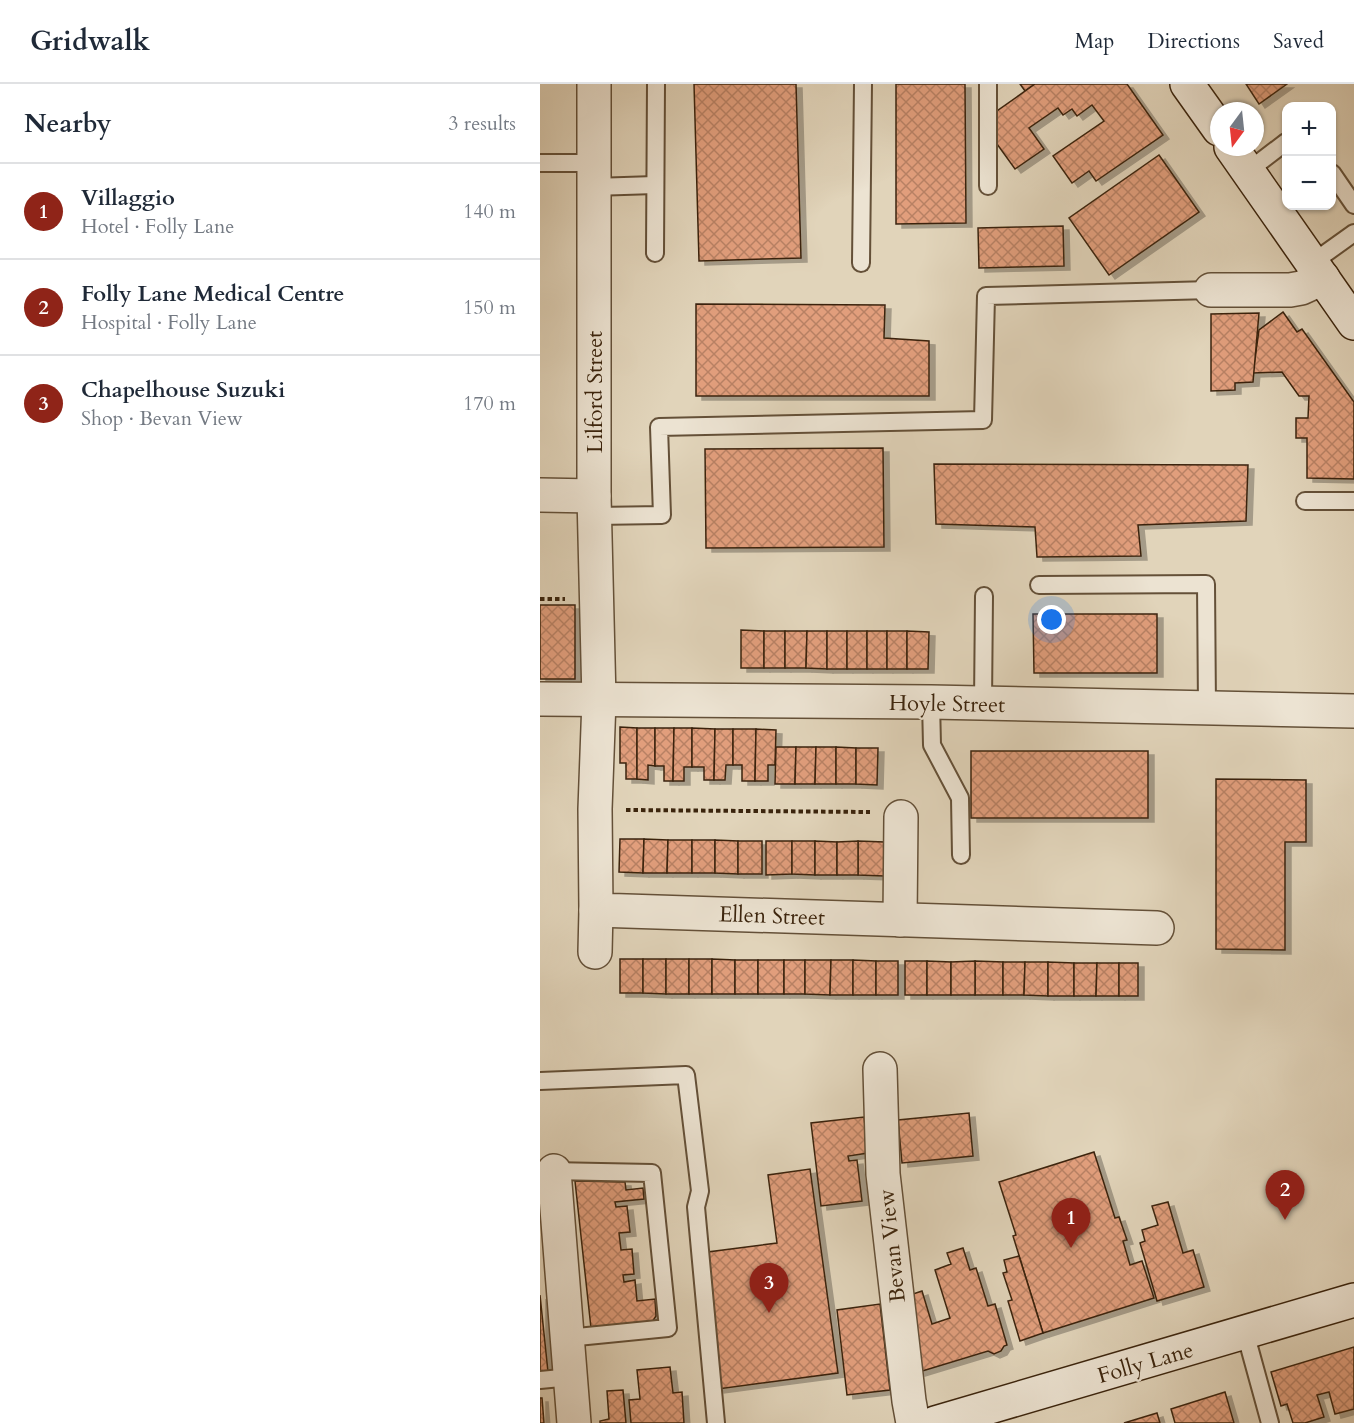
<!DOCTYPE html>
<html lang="en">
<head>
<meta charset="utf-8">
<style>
  body { margin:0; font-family:Cardo,serif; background:#f2f2f3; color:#1f2937 }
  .controls { position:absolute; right:18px; top:18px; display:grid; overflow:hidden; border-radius:12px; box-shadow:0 2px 4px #0004 }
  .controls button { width:54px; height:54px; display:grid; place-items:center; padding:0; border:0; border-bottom:2px solid #e0e1e3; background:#fff; color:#1f2937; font:30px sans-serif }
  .compass { position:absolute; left:670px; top:18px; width:54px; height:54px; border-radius:50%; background:#fff; box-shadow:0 2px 4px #0004; rotate:195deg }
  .you { position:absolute; left:512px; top:536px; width:21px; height:21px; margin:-15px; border:4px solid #fff; border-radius:50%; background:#1a73e8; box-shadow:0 0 0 9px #1a73e833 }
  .badge { display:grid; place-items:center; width:39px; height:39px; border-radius:50%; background:#8f2418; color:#fff; font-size:20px; font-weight:700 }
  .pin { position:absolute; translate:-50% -50px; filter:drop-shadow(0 2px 3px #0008) }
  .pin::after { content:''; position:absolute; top:32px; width:21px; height:18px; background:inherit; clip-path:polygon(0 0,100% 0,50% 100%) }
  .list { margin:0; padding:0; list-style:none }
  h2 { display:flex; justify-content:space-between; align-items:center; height:78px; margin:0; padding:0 24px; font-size:26px }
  h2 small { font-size:20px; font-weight:400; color:#747a83 }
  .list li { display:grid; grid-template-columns:39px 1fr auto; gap:18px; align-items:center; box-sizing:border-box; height:96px; padding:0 24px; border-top:2px solid #e0e1e3 }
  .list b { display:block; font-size:22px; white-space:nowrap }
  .list p { margin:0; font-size:20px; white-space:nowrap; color:#747a83 }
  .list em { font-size:20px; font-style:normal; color:#747a83 }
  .map { position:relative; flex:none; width:814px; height:1339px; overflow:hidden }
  header { display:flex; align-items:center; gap:36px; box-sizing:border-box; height:84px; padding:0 30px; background:#fff; border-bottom:2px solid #e0e1e3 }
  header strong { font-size:28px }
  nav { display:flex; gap:33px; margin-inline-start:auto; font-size:21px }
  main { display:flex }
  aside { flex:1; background:#fff }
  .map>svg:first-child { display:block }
  .building { fill:url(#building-cross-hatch); stroke:#3b240d; stroke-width:1.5; filter:url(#shadow) }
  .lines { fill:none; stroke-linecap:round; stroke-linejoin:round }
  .lane-casing { stroke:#645038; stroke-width:20 }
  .street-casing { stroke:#645038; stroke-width:36 }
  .secondary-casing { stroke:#3b240d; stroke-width:36 }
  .path { stroke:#3b240d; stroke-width:4; stroke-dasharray:4.5 3; stroke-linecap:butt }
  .lane { stroke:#ece3d2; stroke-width:16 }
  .street { stroke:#ece3d2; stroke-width:33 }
  .secondary { stroke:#ece3d2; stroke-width:33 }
  .labels { text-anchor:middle; stroke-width:5; stroke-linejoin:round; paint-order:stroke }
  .street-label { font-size:22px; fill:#3b240d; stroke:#ece3d2 }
</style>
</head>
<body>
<header>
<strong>Gridwalk</strong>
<nav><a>Map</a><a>Directions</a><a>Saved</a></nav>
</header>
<main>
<aside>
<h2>Nearby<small>3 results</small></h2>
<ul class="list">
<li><span class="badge">1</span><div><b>Villaggio</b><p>Hotel · Folly Lane</p></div><em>140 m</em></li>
<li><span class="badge">2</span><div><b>Folly Lane Medical Centre</b><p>Hospital · Folly Lane</p></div><em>150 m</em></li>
<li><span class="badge">3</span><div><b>Chapelhouse Suzuki</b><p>Shop · Bevan View</p></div><em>170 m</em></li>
</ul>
</aside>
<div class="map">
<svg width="814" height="1339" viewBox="0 0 814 1339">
  <defs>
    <pattern id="building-cross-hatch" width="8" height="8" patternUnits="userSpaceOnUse" patternTransform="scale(1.5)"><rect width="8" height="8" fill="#e19e7c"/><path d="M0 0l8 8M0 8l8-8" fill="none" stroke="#b88164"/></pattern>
    <filter id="shadow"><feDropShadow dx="6" dy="4" stdDeviation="0" flood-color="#0004"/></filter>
  </defs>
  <rect width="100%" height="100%" fill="#e1d4ba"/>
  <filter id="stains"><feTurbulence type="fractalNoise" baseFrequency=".00333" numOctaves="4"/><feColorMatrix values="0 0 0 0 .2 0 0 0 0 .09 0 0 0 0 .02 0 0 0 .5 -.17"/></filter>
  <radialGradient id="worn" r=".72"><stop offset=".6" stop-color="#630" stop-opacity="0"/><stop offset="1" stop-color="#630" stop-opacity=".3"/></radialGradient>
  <g class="building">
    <path d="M154 0H256L261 174 159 177Z"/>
    <path d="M356 0H425L426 139 356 140Z"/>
    <path d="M480 0H495L485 7Z"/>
    <path d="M495 0H587L623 51 556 97 549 87 532 99 513 72 564 37 552 21 537 32 532 25 523 31 518 24 489 44 504 65 475 85 457 60V27Z"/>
    <path d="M706 0H747L719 20Z"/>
    <path d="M619 71 659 128 569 191 529 134Z"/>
    <path d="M523 142 524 182 439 184 438 144Z"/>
    <path d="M156 220 345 221 344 254 389 257V312H156Z"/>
    <path d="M743 228 757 248 762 245 814 318V395L767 394V354H756V334H768L769 312H759L742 288 713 289 719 246Z"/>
    <path d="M719 229 713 298 695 299V306L671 307V230Z"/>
    <path d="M343 364 344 463 166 464 165 365Z"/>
    <path d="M394 380 708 381 706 437 598 441 601 472 497 473 495 443 396 440Z"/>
    <rect x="0" y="521" width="35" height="74"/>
    <path d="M493 530H617V589H494Z"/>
    <path d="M201 546 224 547V584H201Z"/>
    <rect x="224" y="547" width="21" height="37"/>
    <path d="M245 547H267L266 584H245Z"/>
    <path d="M267 547H287V585L266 584Z"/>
    <rect x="287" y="547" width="20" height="38"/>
    <rect x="307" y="547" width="20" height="38"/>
    <rect x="327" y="547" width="20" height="38"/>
    <rect x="347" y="547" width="20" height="38"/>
    <path d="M367 547 389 548 388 585H367Z"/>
    <path d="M80 643 97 644V695H86V679H80Z"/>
    <path d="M97 644H115V682L108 681V696L97 695Z"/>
    <path d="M115 644H134L133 697H124V682H115Z"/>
    <path d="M134 644H152V683H144V697H133Z"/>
    <path d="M152 644 175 645 174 696H164V683H152Z"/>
    <path d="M175 645H193V681H186L185 696H174Z"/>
    <path d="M193 645H216L215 697H202V681H193Z"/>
    <path d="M216 645 236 646 235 681H228V697H215Z"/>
    <path d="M236 663H256L255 700H235Z"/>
    <path d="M256 663H276L275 700H255Z"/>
    <path d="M276 663H296V700H275Z"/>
    <path d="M296 663 316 664V700H296Z"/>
    <path d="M316 664H338L337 701 316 700Z"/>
    <rect x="431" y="667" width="177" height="67"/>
    <path d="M676 695 766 696V758H745V866L676 865Z"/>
    <path d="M80 755H104L103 789 79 788Z"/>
    <path d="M104 755 128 756 127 789H103Z"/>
    <path d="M128 756H152V789H127Z"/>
    <rect x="152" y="756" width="23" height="33"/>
    <path d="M175 756 198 757V790L175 789Z"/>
    <rect x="198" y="757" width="24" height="33"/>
    <path d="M226 757H252V790L226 791Z"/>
    <path d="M252 757H275V791L252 790Z"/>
    <path d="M275 757 297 758V791H275Z"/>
    <path d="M318 757 344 758V792L318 791Z"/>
    <path d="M318 757V791H297V758Z"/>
    <rect x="80" y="875" width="23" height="34"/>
    <path d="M103 875H126V910L103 909Z"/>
    <rect x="126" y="875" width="23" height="35"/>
    <rect x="149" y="875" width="23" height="35"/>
    <path d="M172 875 195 876V910H172Z"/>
    <rect x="195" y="876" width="23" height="34"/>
    <rect x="218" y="876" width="26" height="34"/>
    <rect x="244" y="876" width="21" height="34"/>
    <path d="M265 876H291L290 911 265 910Z"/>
    <path d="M291 876H313V911H290Z"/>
    <path d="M313 876 336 877V911H313Z"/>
    <rect x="336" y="877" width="22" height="34"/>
    <rect x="365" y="877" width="22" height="34"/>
    <path d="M387 877 411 878V911H387Z"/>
    <path d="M435 877 463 878V911H435Z"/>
    <path d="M435 877V911H411V878Z"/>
    <path d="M463 878H485L484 911H463Z"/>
    <path d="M485 878H508V912L484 911Z"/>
    <path d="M508 878 534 879V912H508Z"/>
    <path d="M534 879H557L556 912H534Z"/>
    <path d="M557 879H579V912H556Z"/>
    <rect x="579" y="879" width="19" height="33"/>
    <path d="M429 1029 433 1072 362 1079 358 1036Z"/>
    <path d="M324 1033 328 1069 308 1072 309 1077 317 1076 322 1117 281 1122 271 1039Z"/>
    <path d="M554 1068 575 1134 579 1133 587 1156 583 1157 590 1181 602 1177 614 1214 503 1249 473 1152 476 1151 459 1098Z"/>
    <path d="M270 1085 298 1289 178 1305 160 1169 237 1159 228 1091Z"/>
    <path d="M35 1097 85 1098 86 1106 103 1104 104 1115 75 1118 76 1123 87 1122 90 1148 79 1149 81 1166 92 1165 94 1190 83 1191 84 1198 95 1196 97 1217 115 1215 116 1232 112 1238 51 1244Z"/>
    <path d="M628 1118 643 1169 653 1166 664 1203 617 1217 600 1159 605 1157 602 1146 618 1141 612 1122Z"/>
    <path d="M423 1164 430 1186 436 1184 448 1222 455 1220 467 1261 464 1262 461 1267 454 1270 448 1267 379 1288 370 1211 382 1207 392 1240 410 1234 395 1186 411 1180 407 1169Z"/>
    <path d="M479 1172 503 1249 480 1257 468 1217 472 1216 463 1189 467 1188 464 1176Z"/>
    <path d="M0 1211 8 1288 0 1289Z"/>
    <path d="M340 1220 350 1306 307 1311 297 1226Z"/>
    <path d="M814 1263V1325L795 1330 789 1308 777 1311 784 1333 765 1339H753L747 1320 741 1322 731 1288Z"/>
    <path d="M130 1283 133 1309 142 1308 144 1339H91L89 1316 100 1315 97 1286Z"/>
    <path d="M83 1306 86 1339H60V1337L69 1335 67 1307Z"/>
    <path d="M685 1308 694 1339H635L631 1325Z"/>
    <path d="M0 1314H2L4 1339H0Z"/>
    <path d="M617 1329 620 1339H584Z"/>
  </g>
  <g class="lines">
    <defs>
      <g id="lane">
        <path d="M448 0V102"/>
        <path d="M0 79H53"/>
        <path d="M708 87 746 58"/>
        <path d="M792 89 814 121"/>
        <path d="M53 103 115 101"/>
        <path d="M115 169 116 0"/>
        <path d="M321 179 323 0"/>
        <path d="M772 179 814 149"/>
        <path d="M765 417H814"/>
        <path d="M55 432 122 431 119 343 443 336 446 212 671 206"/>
        <path d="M499 501 666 500 667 624"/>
        <path d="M391 618 392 661 420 714 421 771"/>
        <path d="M443 619 444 512"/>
        <path d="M0 997 146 991 160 1107 156 1123 176 1339"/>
        <path d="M10 1087 112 1089 128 1244 27 1254"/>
        <path d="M705 1248 730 1339"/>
        <path d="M0 1296 31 1293"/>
      </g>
      <g id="street">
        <path d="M54 0V412L59 616 55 725 56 826 617 844"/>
        <path d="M671 206H750L761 204 783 194"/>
        <path d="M0 411 54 412"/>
        <path d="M0 615 391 618 814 627"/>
        <path d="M360 836 361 733"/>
        <path d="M55 868 56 826"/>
        <path d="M340 985 343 1090 369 1317 373 1339"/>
        <path d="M14 1087 34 1339"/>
      </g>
      <g id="secondary">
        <path d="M647 0 679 45"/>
        <path d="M691 63 814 239"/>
        <path d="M395 1339 814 1216"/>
      </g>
    </defs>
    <use href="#lane" class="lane-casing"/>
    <use href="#street" class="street-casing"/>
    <use href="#secondary" class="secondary-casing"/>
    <g class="path">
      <path d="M0 515H25"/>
      <path d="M86 726 330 728"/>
    </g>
    <use href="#lane" class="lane"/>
    <use href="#street" class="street"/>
    <use href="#secondary" class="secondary"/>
  </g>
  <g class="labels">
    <g class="street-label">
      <text transform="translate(54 308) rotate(-90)" y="8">Lilford Street</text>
      <text transform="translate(407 619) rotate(1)" y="8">Hoyle Street</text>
      <text transform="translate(232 831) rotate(2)" y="8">Ellen Street</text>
      <text transform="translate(351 1162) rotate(-96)" y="8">Bevan View</text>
      <text transform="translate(605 1278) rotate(-16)" y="8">Folly Lane</text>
    </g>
  </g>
  <rect width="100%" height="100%" filter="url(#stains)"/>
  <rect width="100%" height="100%" fill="url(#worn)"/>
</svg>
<div class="controls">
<button>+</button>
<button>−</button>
</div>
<svg class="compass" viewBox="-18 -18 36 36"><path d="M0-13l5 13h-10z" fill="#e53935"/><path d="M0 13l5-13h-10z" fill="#747a83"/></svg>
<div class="you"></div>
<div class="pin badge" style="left:531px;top:1164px">1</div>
<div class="pin badge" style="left:745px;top:1136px">2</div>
<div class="pin badge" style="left:229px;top:1229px">3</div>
</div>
</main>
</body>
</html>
